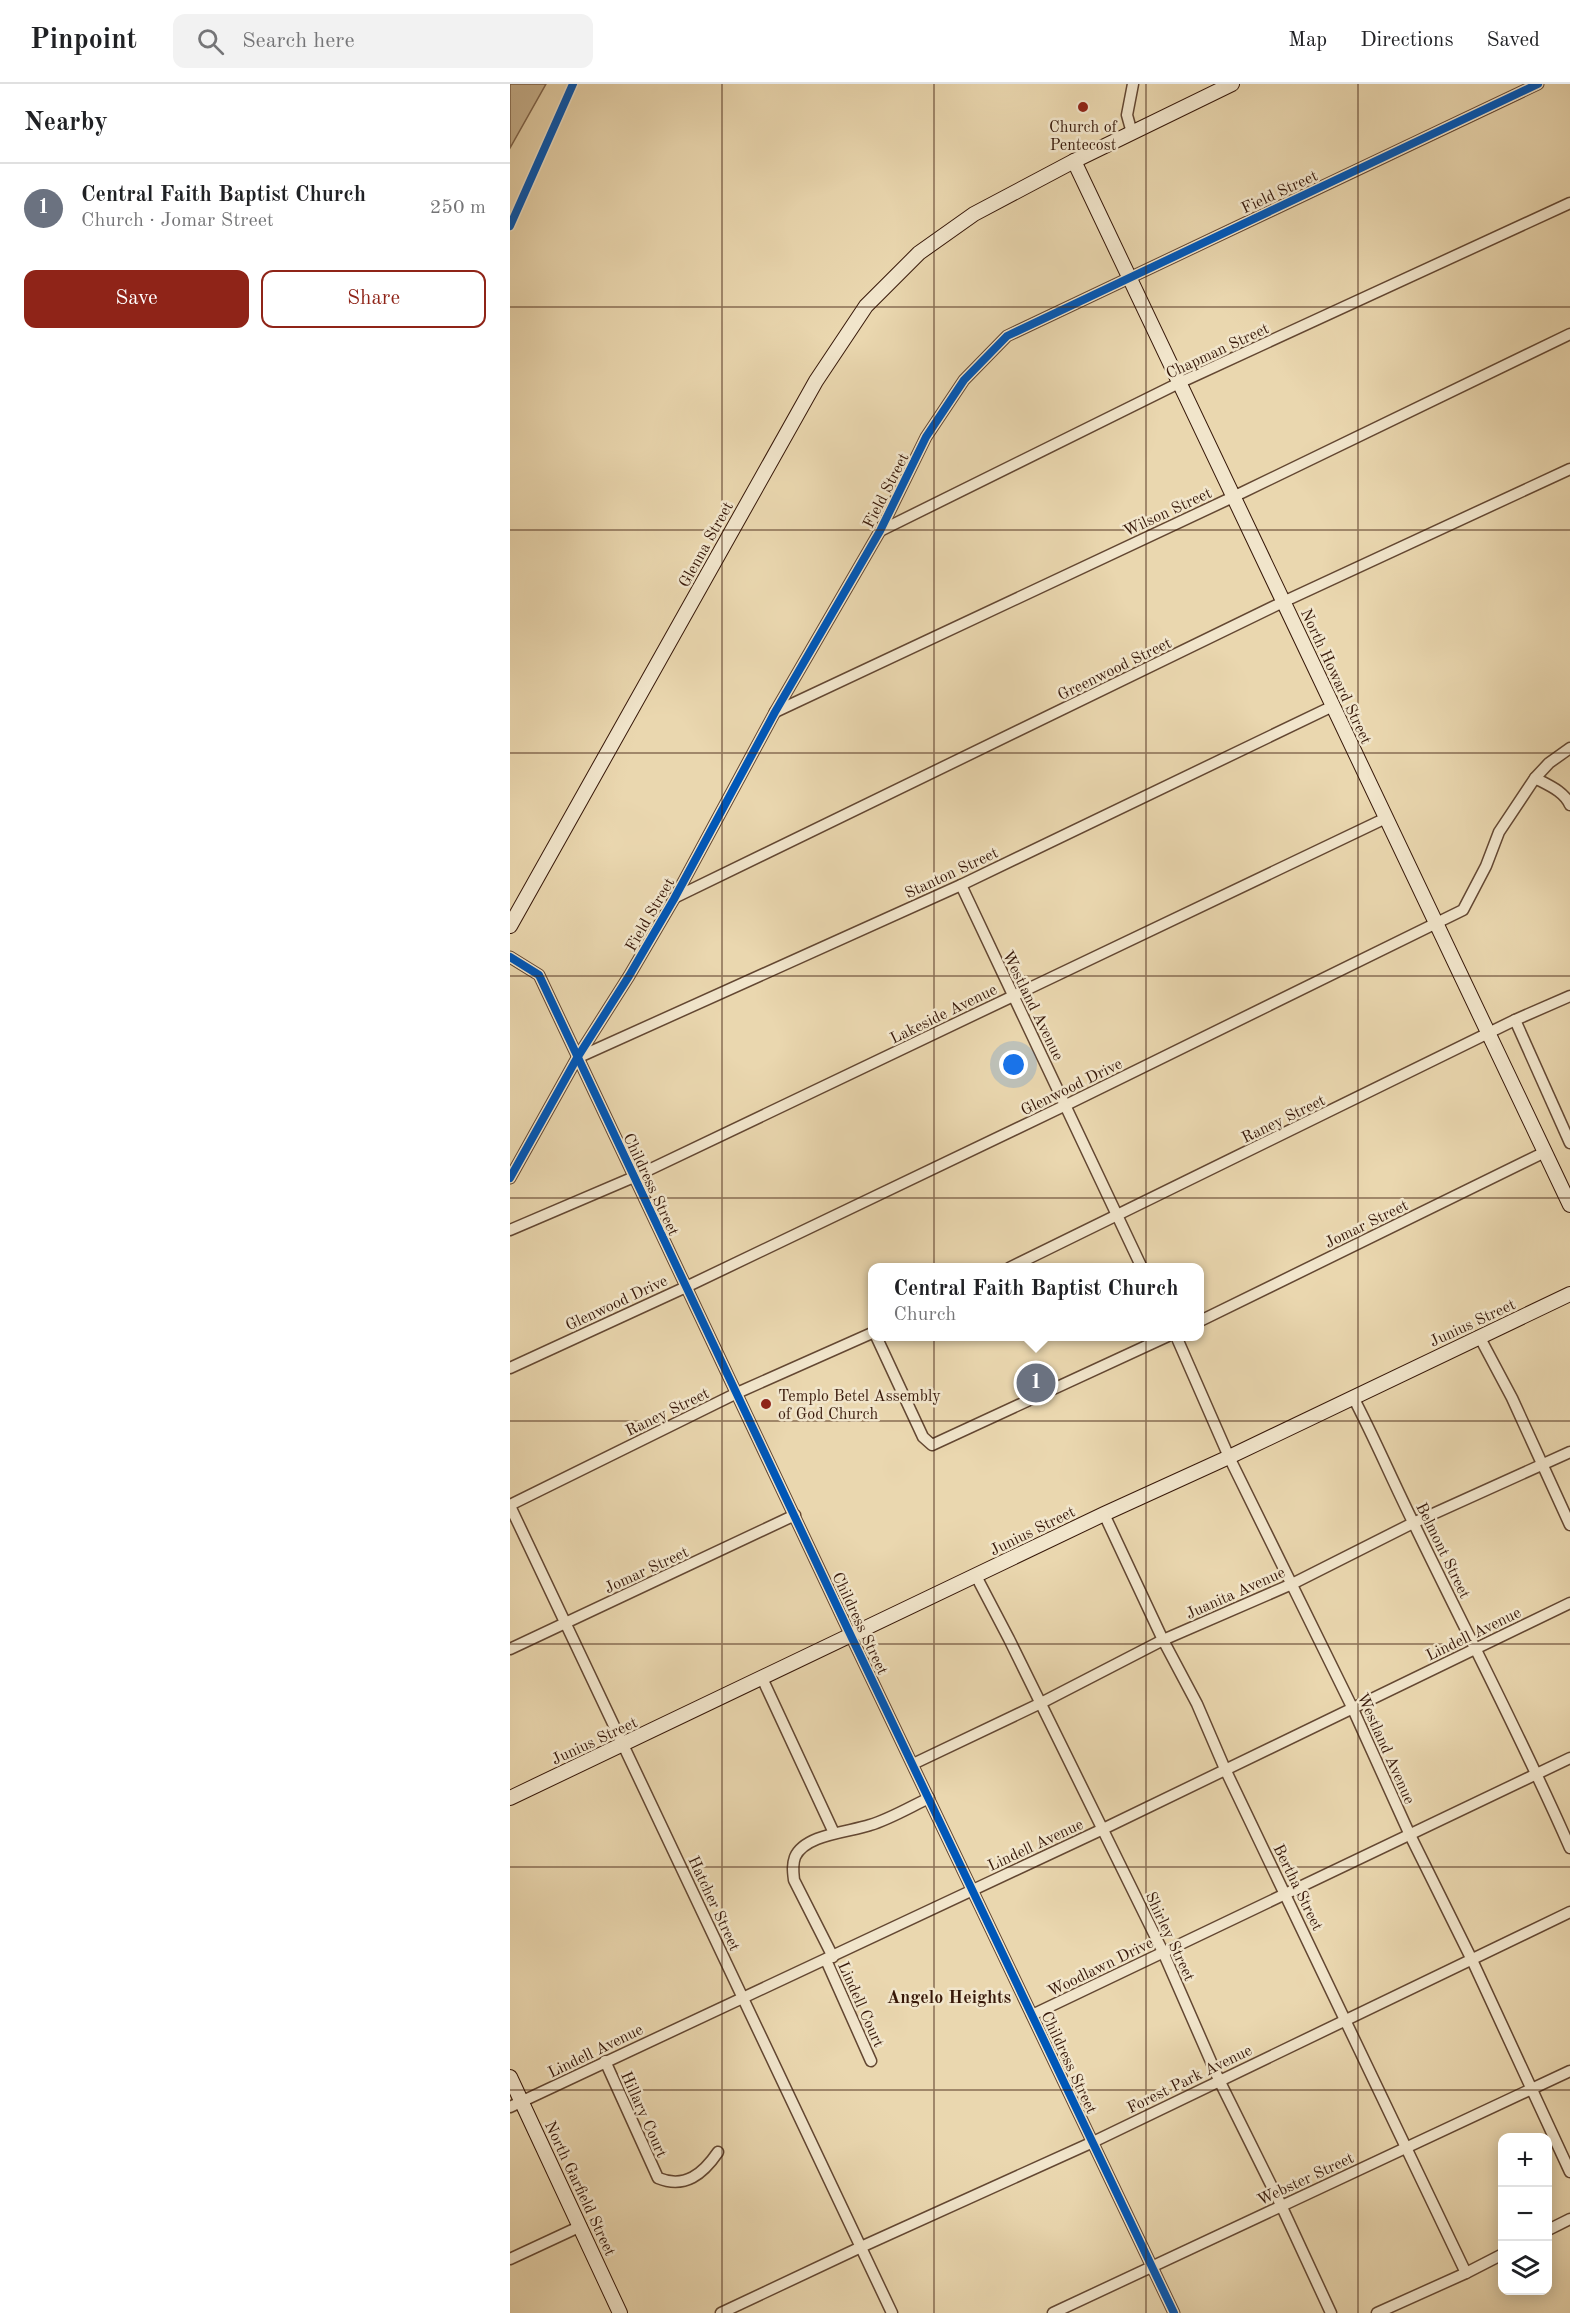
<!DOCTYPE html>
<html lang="en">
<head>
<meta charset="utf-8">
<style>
  body { margin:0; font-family:"Old Standard TT",serif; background:#f2f2f2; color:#202124 }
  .controls { position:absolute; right:18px; bottom:18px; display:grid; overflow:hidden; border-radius:12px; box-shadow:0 3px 15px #0003 }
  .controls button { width:54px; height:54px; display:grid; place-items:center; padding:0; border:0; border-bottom:2px solid #e0e0e0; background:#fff; color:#202124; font:30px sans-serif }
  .you { position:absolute; left:504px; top:981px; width:21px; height:21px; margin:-15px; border:4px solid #fff; border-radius:50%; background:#1a73e8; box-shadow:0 0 0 9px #1a73e833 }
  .badge { display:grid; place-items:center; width:39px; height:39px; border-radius:50%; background:#8f2418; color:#fff; font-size:20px; font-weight:700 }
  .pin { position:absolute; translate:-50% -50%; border:3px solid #fff; box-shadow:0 2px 6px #0006 }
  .popup { position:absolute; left:358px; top:1179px; width:336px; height:78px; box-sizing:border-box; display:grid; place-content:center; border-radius:12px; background:#fff; filter:drop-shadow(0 2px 4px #0005); font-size:20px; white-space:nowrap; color:#757577 }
  .popup b { font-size:22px; color:#202124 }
  .popup::after { content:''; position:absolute; left:50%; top:100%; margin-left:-12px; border:12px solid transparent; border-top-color:#fff }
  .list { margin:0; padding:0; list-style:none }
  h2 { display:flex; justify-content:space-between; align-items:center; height:78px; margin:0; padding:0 24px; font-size:26px }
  h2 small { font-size:20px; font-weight:400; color:#757577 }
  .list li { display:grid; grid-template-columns:39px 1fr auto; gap:18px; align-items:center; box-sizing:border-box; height:90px; padding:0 24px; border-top:2px solid #e0e0e0 }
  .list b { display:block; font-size:22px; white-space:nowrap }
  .list p { margin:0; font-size:20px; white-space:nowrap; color:#757577 }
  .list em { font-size:20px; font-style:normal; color:#757577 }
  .actions { display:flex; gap:12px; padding:18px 24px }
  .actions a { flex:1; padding:14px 0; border:2px solid #8f2418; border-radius:12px; text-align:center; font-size:21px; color:#8f2418 }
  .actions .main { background:#8f2418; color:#fff }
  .icon { flex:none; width:33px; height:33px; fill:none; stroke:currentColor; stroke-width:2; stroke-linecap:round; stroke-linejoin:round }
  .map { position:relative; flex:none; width:1060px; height:2229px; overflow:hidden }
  header { display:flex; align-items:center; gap:36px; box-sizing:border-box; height:84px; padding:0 30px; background:#fff; border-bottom:2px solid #e0e0e0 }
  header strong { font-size:28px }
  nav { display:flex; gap:33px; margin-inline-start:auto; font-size:21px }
  .search { width:420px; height:54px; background:#f2f2f2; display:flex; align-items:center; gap:15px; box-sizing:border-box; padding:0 21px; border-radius:12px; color:#757577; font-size:22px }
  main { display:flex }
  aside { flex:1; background:#fff }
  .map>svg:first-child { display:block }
  .green { fill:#cbb693; stroke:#80664e; stroke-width:1.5 }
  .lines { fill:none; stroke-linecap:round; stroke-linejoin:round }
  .street-casing { stroke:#634732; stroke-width:13 }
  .secondary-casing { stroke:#361708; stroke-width:16 }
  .street { stroke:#f1e5cb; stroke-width:10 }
  .secondary { stroke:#f1e5cb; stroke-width:14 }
  .cycleway-casing { stroke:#f1e5cb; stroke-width:11 }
  .cycleway { stroke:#0057b8; stroke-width:8 }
  .grid { fill:none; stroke:#361708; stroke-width:1.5; stroke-opacity:0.55 }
  .poi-dot { fill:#8f2418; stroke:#f1e5cb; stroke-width:2 }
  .labels { text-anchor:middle; stroke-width:5; stroke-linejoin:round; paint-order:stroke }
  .poi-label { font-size:16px; fill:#361708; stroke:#f1e5cb }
  .street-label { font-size:16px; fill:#361708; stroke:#f1e5cb }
  .neighbourhood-label { font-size:18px; font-weight:bold; fill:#361708; stroke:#f1e5cb }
</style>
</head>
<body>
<header>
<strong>Pinpoint</strong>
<div class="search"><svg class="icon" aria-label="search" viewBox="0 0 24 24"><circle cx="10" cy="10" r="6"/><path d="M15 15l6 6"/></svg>Search here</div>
<nav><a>Map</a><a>Directions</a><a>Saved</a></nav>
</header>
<main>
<aside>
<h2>Nearby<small></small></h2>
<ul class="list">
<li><span class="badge" style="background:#6b7280">1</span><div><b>Central Faith Baptist Church</b><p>Church · Jomar Street</p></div><em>250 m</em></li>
</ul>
<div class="actions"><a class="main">Save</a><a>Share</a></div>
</aside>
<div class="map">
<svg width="1060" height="2229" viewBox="0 0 1060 2229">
  <rect width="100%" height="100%" fill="#ead7af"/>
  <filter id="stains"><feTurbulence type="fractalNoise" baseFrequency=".00333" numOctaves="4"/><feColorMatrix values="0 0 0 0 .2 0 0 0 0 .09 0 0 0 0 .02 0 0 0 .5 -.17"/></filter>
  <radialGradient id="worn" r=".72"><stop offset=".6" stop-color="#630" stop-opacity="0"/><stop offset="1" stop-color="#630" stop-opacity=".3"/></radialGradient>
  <path class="green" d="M0 0H36L0 64Z"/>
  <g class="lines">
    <defs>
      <g id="street">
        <path d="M622 49 617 31 623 0"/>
        <path d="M370 447 669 299 1060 119"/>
        <path d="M265 628 723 413 1060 250"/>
        <path d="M1025 694C1038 701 1054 707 1060 721"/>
        <path d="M451 801 632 1184"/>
        <path d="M164 814 773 518 1060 385"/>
        <path d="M0 873 29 891 341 1552 664 2229"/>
        <path d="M1005 936 1060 1059"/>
        <path d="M67 974 451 801 823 622"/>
        <path d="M0 1094 67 974 119 892 164 815 265 628 370 447 416 353 454 296 497 252 1028 0"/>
        <path d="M0 1146 124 1093 876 734"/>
        <path d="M499 1184 1005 936 1060 912"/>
        <path d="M690 1237 1035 1068"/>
        <path d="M366 1252 413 1353 422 1361 658 1252"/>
        <path d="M666 1252 719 1373 842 1623 899 1749 962 1876 1060 2088"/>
        <path d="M969 1252 1002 1314 1060 1441"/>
        <path d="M0 1284 176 1203 556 1021 953 826 976 782 989 748 1025 694 1039 679 1060 664"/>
        <path d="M843 1313C865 1355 883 1398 904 1440 956 1548 1012 1654 1060 1764"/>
        <path d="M0 1421 227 1309 362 1249"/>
        <path d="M0 1422 382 2229"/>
        <path d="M594 1430 653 1556 687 1620 715 1685 956 2189"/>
        <path d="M466 1492 499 1555 653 1868 709 1996 771 2121 821 2229"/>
        <path d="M0 1565 285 1431"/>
        <path d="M252 1594 324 1749"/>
        <path d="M403 1680 531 1619 653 1556 782 1500 903 1439 1060 1368"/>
        <path d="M323 1873 284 1796C283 1788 282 1781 285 1773 295 1750 340 1748 360 1741 380 1735 400 1723 419 1714"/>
        <path d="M316 1876 361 1977"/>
        <path d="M522 1931 1060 1674"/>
        <path d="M95 1977 148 2094C175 2105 193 2090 208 2068"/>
        <path d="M0 2023 593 1745 1060 1519"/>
        <path d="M1038 2146 1060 2135"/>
        <path d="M0 2175 71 2142"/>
        <path d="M211 2229 351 2163 583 2058 1060 1828"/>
        <path d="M543 2229 1060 1987"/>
        <path d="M867 2229 956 2189 993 2170"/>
      </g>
      <g id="secondary">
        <path d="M564 77 1060 1121"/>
        <path d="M0 842 306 297 356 222 409 169 464 130 564 77 722 0"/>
        <path d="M0 1714 594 1430 719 1373 1060 1210"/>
        <path d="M0 1993 110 2229"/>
      </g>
    </defs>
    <use href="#street" class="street-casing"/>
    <use href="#secondary" class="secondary-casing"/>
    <use href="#street" class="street"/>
    <use href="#secondary" class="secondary"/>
    <defs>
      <g id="cycleway">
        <path d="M0 142 63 0"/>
        <path d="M0 873 29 891 341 1552 664 2229"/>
        <path d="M0 1094 67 974 119 892 164 815 265 628 370 447 416 353 454 296 497 252 1028 0"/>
      </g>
    </defs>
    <use href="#cycleway" class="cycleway-casing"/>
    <use href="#cycleway" class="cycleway"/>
  </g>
  <path class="grid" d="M212 0V2229M424 0V2229M636 0V2229M848 0V2229M0 223H1060M0 446H1060M0 669H1060M0 892H1060M0 1114H1060M0 1337H1060M0 1560H1060M0 1783H1060M0 2006H1060"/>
  <g class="poi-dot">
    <circle cx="573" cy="23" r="6"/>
    <circle cx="256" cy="1320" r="6"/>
  </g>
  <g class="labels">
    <g class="poi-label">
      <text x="573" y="48">Church of<tspan x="573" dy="18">Pentecost</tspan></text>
      <text x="268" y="1317" text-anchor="start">Templo Betel Assembly<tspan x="268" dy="18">of God Church</tspan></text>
    </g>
    <g class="street-label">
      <text transform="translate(769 107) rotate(-25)" y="6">Field Street</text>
      <text transform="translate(707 266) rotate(-25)" y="6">Chapman Street</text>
      <text transform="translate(375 406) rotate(-63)" y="6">Field Street</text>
      <text transform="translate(657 427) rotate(-25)" y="6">Wilson Street</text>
      <text transform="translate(195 460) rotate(-61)" y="6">Glenna Street</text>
      <text transform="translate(604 584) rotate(-26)" y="6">Greenwood Street</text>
      <text transform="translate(827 592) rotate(65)" y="6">North Howard Street</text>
      <text transform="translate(441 788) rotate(-25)" y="6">Stanton Street</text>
      <text transform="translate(139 830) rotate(-60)" y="6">Field Street</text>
      <text transform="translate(524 921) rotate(64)" y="6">Westland Avenue</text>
      <text transform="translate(433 929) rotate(-26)" y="6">Lakeside Avenue</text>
      <text transform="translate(561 1002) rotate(-26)" y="6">Glenwood Drive</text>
      <text transform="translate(773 1034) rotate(-26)" y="6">Raney Street</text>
      <text transform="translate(142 1100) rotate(65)" y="6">Childress Street</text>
      <text transform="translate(856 1139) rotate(-26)" y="6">Jomar Street</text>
      <text transform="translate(106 1218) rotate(-25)" y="6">Glenwood Drive</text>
      <text transform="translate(962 1238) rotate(-25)" y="6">Junius Street</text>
      <text transform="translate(157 1327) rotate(-26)" y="6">Raney Street</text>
      <text transform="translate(522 1446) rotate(-26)" y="6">Junius Street</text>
      <text transform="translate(934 1466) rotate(64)" y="6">Belmont Street</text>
      <text transform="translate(136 1485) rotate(-25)" y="6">Jomar Street</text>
      <text transform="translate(725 1508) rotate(-24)" y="6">Juanita Avenue</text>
      <text transform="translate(351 1539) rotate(65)" y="6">Childress Street</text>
      <text transform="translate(963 1549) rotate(-26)" y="6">Lindell Avenue</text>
      <text transform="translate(84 1656) rotate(-25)" y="6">Junius Street</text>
      <text transform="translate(877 1664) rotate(66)" y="6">Westland Avenue</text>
      <text transform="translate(525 1760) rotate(-25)" y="6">Lindell Avenue</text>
      <text transform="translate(789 1803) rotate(64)" y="6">Bertha Street</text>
      <text transform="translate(205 1819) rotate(65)" y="6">Hatcher Street</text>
      <text transform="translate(661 1852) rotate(65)" y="6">Shirley Street</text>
      <text transform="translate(590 1882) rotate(-26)" y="6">Woodlawn Drive</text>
      <text transform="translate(352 1920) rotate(66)" y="6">Lindell Court</text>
      <text transform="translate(85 1966) rotate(-26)" y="6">Lindell Avenue</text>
      <text transform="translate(560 1978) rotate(65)" y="6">Childress Street</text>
      <text transform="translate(679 1994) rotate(-26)" y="6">Forest Park Avenue</text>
      <text transform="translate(135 2030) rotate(66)" y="6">Hillary Court</text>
      <text transform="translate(795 2094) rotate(-25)" y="6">Webster Street</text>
      <text transform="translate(71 2104) rotate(65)" y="6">North Garfield Street</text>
    </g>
    <g class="neighbourhood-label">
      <text x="439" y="1919">Angelo Heights</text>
    </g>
  </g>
  <rect width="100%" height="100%" filter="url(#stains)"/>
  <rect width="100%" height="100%" fill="url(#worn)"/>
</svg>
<div class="controls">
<button>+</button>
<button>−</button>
<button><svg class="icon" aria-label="layers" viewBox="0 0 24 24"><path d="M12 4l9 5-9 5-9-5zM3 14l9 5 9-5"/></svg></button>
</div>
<div class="you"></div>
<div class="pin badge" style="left:526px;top:1299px;background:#6b7280">1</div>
<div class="popup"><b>Central Faith Baptist Church</b>Church</div>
</div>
</main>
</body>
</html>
